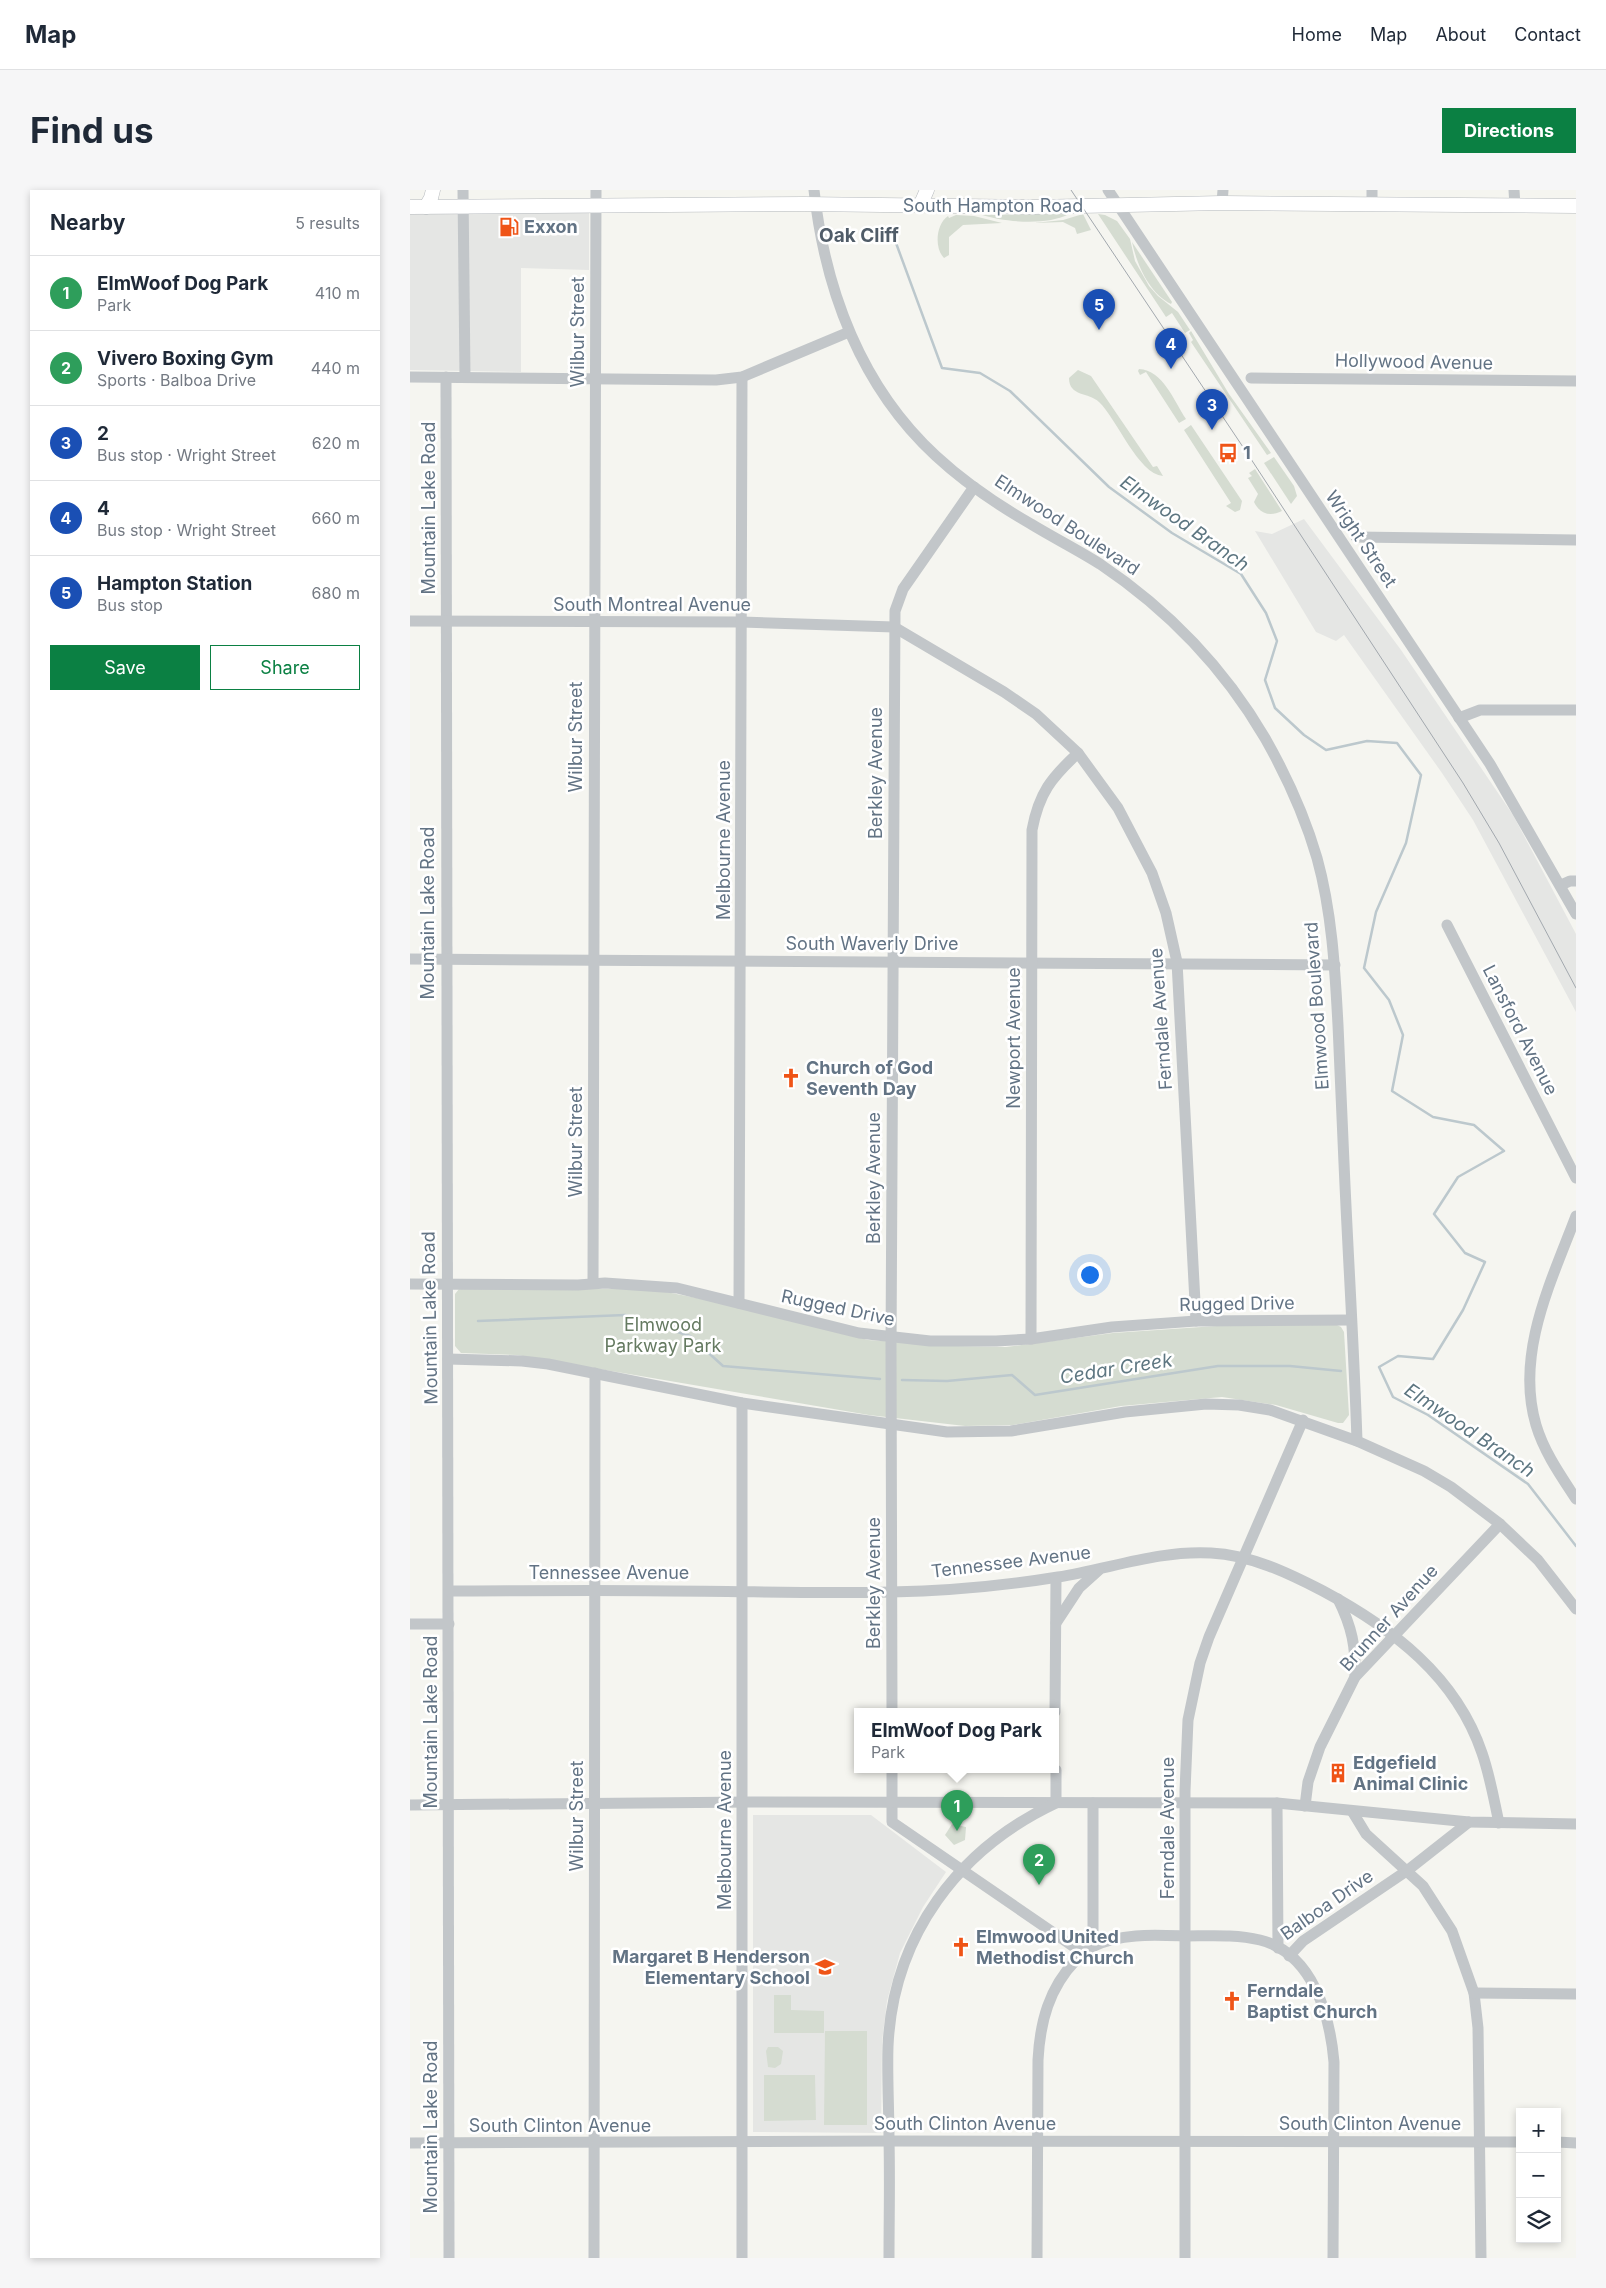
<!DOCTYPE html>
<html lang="en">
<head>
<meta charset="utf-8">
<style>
  body { margin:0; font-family:Inter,sans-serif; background:#f6f6f7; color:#1f2937 }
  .controls { position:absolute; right:15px; bottom:15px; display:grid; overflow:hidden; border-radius:0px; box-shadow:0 2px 8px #0003 }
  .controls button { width:45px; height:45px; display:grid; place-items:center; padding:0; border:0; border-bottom:1px solid #e0e1e3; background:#fff; color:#1f2937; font:25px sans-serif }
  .you { position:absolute; left:679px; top:1084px; width:18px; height:18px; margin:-12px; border:4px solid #fff; border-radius:50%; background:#1a73e8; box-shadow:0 0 0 8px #1a73e833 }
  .badge { display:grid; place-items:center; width:32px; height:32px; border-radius:50%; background:#0b8043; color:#fff; font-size:16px; font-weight:700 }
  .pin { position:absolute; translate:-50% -41px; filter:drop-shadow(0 1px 2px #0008) }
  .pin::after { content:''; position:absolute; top:26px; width:18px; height:15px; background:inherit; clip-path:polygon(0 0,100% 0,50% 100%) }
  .popup { position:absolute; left:444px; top:1518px; width:205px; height:65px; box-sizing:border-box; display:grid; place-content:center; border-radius:0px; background:#fff; filter:drop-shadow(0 1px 4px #0005); font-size:16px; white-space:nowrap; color:#747a83 }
  .popup b { font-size:19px; color:#1f2937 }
  .popup::after { content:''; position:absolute; left:50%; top:100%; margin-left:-10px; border:10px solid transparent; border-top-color:#fff }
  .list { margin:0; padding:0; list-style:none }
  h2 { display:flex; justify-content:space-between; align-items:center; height:65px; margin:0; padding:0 20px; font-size:21px }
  h2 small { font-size:16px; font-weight:400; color:#747a83 }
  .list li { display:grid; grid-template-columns:32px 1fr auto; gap:15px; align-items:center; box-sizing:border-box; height:75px; padding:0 20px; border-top:1px solid #e0e1e3 }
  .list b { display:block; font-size:19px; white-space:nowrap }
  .list p { margin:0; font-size:16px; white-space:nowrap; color:#747a83 }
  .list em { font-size:16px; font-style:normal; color:#747a83 }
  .actions { display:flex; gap:10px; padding:15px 20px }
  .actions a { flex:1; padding:11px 0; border:1px solid #0b8043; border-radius:0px; text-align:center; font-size:18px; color:#0b8043 }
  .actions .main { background:#0b8043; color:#fff }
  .icon { flex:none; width:28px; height:28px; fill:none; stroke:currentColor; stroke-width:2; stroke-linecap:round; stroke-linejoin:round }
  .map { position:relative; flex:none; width:1166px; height:2068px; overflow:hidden; border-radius:0px }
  header { display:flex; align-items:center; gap:30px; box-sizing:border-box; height:70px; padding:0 25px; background:#fff; border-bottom:1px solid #e0e1e3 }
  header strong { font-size:24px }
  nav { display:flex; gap:28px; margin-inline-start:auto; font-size:18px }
  .intro { display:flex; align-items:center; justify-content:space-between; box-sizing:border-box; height:120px; padding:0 30px }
  h1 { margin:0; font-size:35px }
  .button { padding:12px 22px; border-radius:0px; background:#0b8043; color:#fff; font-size:18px; font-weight:700 }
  main { display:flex; gap:30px; padding:0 30px }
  aside { flex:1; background:#fff; border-radius:0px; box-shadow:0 2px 8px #0003 }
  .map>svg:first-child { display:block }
  .built { fill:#e5e6e4 }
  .green { fill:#d5dcd1 }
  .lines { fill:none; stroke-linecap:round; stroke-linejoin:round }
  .stream { stroke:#bcc8cd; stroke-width:2.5 }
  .major-casing { stroke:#b5b9bd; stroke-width:15 }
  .minor { stroke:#c2c6c9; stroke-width:11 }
  .major { stroke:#fff; stroke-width:14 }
  .tram { stroke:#a2a8ae; stroke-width:1 }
  .labels { text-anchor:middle; stroke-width:5; stroke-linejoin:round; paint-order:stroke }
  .street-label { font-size:18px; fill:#627384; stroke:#fff }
  .poi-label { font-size:18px; font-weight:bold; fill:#627384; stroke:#fff; text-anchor:start }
  .park-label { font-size:18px; fill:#657a61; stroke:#fff }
  .neighbourhood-label { font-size:19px; font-weight:bold; fill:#505c68; stroke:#fff }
  .water-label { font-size:19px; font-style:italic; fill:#5d7681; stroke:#fff }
</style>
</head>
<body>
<header>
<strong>Map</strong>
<nav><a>Home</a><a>Map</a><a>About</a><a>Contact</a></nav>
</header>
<div class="intro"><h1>Find us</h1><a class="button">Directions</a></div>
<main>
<aside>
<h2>Nearby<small>5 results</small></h2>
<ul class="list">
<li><span class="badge" style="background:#2e9e5b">1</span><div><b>ElmWoof Dog Park</b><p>Park</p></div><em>410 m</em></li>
<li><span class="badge" style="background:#2e9e5b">2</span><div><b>Vivero Boxing Gym</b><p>Sports · Balboa Drive</p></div><em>440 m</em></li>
<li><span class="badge" style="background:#1a4fb4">3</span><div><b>2</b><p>Bus stop · Wright Street</p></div><em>620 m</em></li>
<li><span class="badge" style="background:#1a4fb4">4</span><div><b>4</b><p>Bus stop · Wright Street</p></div><em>660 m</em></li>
<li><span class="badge" style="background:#1a4fb4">5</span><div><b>Hampton Station</b><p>Bus stop</p></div><em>680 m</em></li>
</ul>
<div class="actions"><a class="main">Save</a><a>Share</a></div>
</aside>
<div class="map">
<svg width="1166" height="2068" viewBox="0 0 1166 2068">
  <rect width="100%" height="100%" fill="#f5f5f0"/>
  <g class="built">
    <path d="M174 20 179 23V80L111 78V182L0 180V21Z"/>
    <path d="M894 329 991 460 1103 625 1166 744V822L1063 630 1032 583 934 445 926 451 906 442 845 341 862 344Z"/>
    <path d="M343 1625H461L536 1682 513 1717 490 1763 477 1811 472 1852 471 1943 343 1942Z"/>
  </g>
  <g class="green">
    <path d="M659 24C637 36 594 32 572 25Z"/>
    <path d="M673 24 681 40 667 44 665 38 653 32 624 33 653 30Z"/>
    <path d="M688 24 695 25 707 31 720 49 725 71 739 96 748 106 768 122 780 140 775 143 762 123 756 127Z"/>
    <path d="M546 25 564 26 592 33 553 35 539 47V65L534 68C524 58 526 34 538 26L539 28Z"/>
    <path d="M722 52 762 112 761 114C739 103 727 75 722 52Z"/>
    <path d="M781 141 819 204 861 263 857 265 781 152 783 150 779 143Z"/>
    <path d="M729 179C753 180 764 211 776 229L769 233 736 182 730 185 728 181Z"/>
    <path d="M668 180 681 186 743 277 747 276 753 286C728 284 707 229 689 212 679 202 659 207 659 188Z"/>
    <path d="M781 235 832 311 830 320 825 322 816 316 821 313 774 240Z"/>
    <path d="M864 267 884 296 887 306 881 314 854 273Z"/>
    <path d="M845 279 872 321C860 327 850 324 844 312L848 304 838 288 842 286 839 283Z"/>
    <path d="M49 1099H215L256 1102 323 1115 458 1150 547 1156 596 1157 703 1143 821 1135H927L931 1137 934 1142 939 1225 933 1233H928L866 1215 812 1207 711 1216 603 1235 555 1236 459 1225 107 1165 51 1163 45 1156V1104Z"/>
    <path d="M542 1634 556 1637 555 1650 544 1655 535 1645Z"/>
    <path d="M364 1805H381V1820L414 1821V1843H364Z"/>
    <path d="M415 1841H457V1935H414Z"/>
    <path d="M358 1857H368L373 1861 371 1874 365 1878 358 1877 356 1861Z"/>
    <path d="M354 1885H405L406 1930 354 1931Z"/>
  </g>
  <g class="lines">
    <g class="stream">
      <path d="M486 53 532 178 570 183 600 201 699 297 762 343 831 384 856 423 867 451 855 490 865 518 894 545 916 560 957 551 987 553 1011 585 996 653 966 722 954 778 979 810 993 845 982 901 1023 927 1064 935 1094 961 1048 987 1024 1024 1055 1063 1075 1072 1053 1120 1023 1169 988 1166 969 1177 983 1207 1018 1225 1118 1294 1166 1356"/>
      <path d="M68 1131 215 1125 280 1146 313 1176 470 1189"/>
      <path d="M492 1190 537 1191 602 1185 625 1205 808 1176H880L931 1181"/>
    </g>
    <defs>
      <g id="major">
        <path d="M510 16 517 0"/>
        <path d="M0 17 394 14 623 17 812 13 1166 16"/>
        <path d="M16 17 21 8 23 0"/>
      </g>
    </defs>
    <use href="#major" class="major-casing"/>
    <g class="minor">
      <path d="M53 0 55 187"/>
      <path d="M404 0C415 100 451 197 526 266 554 292 588 315 621 334 644 348 668 360 690 374 757 419 814 478 855 548 876 585 895 627 907 668 922 722 925 779 928 835 930 881 932 927 934 973 938 1066 944 1158 947 1251"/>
      <path d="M698 0 1080 574 1166 724"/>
      <path d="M962 0V13"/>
      <path d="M1104 0 1105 16"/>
      <path d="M812 13 813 0"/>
      <path d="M0 187 306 190 332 187 439 142"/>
      <path d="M36 187 39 2068"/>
      <path d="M841 188 1166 191"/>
      <path d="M946 347 1166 350"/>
      <path d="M0 431 332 432 484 437 594 502 626 524 668 563 708 618 742 683 756 723 767 772 786 1131"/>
      <path d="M1049 528 1070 520H1166"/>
      <path d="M1151 695 1160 691H1166"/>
      <path d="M1037 735 1166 988"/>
      <path d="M0 769 925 775"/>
      <path d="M1166 1026C1141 1092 1105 1164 1126 1235 1134 1262 1151 1286 1166 1309"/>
      <path d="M183 1093 186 0"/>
      <path d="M0 1094 168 1095 195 1093 267 1098 449 1143 520 1151H586L621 1149 702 1137 786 1131 941 1130"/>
      <path d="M329 1113 332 187"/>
      <path d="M621 1149 622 640C629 603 641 588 668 563"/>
      <path d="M38 1169 112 1171 138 1174 332 1213 537 1242 601 1241 715 1222 796 1214 829 1215 860 1220 947 1251 1014 1281 1041 1297 1090 1334 1128 1370 1166 1419"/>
      <path d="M332 1213V2068"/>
      <path d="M39 1401C113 1401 186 1400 260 1401 334 1401 408 1404 481 1402 536 1401 593 1396 648 1387 699 1379 749 1360 801 1363 841 1365 878 1383 913 1401 982 1438 1046 1486 1072 1563 1080 1586 1084 1610 1089 1633"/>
      <path d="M928 1409C942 1437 946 1457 945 1487"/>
      <path d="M646 1433 669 1398 689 1380"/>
      <path d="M0 1434H39"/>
      <path d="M482 1522 481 1157 485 421 493 399 564 297"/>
      <path d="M645 1522 646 1388"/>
      <path d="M482 1580V1632L673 1763"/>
      <path d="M683 1613V1756"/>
      <path d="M867 1613 868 1758"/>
      <path d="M0 1615 341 1612 867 1613 1059 1632 1166 1634"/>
      <path d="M895 1616 898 1592 910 1557 945 1487 1090 1334"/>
      <path d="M942 1621 956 1644 1013 1696 1042 1741 1064 1803 1068 1838 1071 2068"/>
      <path d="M879 1766 893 1751 998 1680 1059 1632"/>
      <path d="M1064 1803 1166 1804"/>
      <path d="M1147 1952 1166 1953"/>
      <path d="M0 1953 479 1951 1110 1952"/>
      <path d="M184 2068 185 1183"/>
      <path d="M479 2068C479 2029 480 1990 479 1950 479 1919 477 1887 478 1856 483 1746 548 1659 646 1613V1580"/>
      <path d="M627 2068 628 1870C630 1832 639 1798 666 1770 672 1765 677 1759 684 1756 711 1743 745 1745 774 1746 799 1746 825 1744 850 1750 903 1763 920 1826 924 1872L923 2068"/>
      <path d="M775 2068V1601L778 1530 790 1473 799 1447 893 1230"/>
    </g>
    <use href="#major" class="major"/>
    <path class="tram" d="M661 0 839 266 1053 593 1089 653 1166 798"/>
  </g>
  <defs>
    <symbol id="fuel-bare" viewBox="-9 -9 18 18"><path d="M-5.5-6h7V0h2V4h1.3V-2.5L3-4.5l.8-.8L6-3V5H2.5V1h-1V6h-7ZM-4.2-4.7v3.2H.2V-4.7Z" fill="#ef5417" stroke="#fff" stroke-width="2.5" paint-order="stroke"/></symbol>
    <symbol id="bus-bare" viewBox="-9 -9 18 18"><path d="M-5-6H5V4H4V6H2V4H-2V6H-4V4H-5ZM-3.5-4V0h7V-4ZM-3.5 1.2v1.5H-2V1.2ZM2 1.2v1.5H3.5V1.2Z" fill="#ef5417" stroke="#fff" stroke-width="2.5" paint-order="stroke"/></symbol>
    <symbol id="church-bare" viewBox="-9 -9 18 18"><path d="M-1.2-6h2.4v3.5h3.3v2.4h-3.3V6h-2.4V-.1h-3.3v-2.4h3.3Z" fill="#ef5417" stroke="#fff" stroke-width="2.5" paint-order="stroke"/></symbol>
    <symbol id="building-bare" viewBox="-9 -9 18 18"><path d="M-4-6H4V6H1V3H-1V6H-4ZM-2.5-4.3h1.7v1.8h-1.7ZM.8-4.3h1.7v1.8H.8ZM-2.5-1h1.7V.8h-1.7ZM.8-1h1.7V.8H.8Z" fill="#ef5417" stroke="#fff" stroke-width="2.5" paint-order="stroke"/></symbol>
    <symbol id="school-bare" viewBox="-9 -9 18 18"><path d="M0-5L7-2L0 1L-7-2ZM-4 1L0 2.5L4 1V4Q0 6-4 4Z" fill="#ef5417" stroke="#fff" stroke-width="2.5" paint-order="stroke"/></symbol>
  </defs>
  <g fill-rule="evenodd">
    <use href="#fuel-bare" x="85" y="23" width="28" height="28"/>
    <use href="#bus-bare" x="804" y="249" width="28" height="28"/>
    <use href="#church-bare" x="367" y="874" width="28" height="28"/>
    <use href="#building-bare" x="914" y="1569" width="28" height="28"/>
    <use href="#church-bare" x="537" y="1743" width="28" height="28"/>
    <use href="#school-bare" x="401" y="1763" width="28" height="28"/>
    <use href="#church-bare" x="808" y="1797" width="28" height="28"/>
  </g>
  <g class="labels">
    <g class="street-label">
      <text x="583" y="22">South Hampton Road</text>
      <text transform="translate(168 142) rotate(-90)" y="6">Wilbur Street</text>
      <text transform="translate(1004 172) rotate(1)" y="6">Hollywood Avenue</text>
      <text transform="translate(19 318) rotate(-90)" y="6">Mountain Lake Road</text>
      <text transform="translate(657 335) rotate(33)" y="6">Elmwood Boulevard</text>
      <text transform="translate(951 349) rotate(56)" y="6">Wright Street</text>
      <text x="242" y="421">South Montreal Avenue</text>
      <text transform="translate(166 547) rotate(-90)" y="6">Wilbur Street</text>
      <text transform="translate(466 583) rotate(-90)" y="6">Berkley Avenue</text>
      <text transform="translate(314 650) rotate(-90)" y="6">Melbourne Avenue</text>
      <text transform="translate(18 723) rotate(-90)" y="6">Mountain Lake Road</text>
      <text x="462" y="760">South Waverly Drive</text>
      <text transform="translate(907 816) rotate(-94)" y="6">Elmwood Boulevard</text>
      <text transform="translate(751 829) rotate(-94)" y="6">Ferndale Avenue</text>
      <text transform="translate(1110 840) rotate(63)" y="6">Lansford Avenue</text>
      <text transform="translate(604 848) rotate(-90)" y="6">Newport Avenue</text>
      <text transform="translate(166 952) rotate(-90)" y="6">Wilbur Street</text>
      <text transform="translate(464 988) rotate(-90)" y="6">Berkley Avenue</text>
      <text transform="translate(827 1114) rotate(-1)" y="6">Rugged Drive</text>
      <text transform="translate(428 1118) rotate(12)" y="6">Rugged Drive</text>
      <text transform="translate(20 1128) rotate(-91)" y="6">Mountain Lake Road</text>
      <text transform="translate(601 1372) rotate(-7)" y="6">Tennessee Avenue</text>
      <text x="199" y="1389">Tennessee Avenue</text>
      <text transform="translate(464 1393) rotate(-90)" y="6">Berkley Avenue</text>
      <text transform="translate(979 1428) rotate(-48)" y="6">Brunner Avenue</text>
      <text transform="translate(21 1532) rotate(-90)" y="6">Mountain Lake Road</text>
      <text transform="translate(167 1626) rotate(-90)" y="6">Wilbur Street</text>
      <text transform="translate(758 1638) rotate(-90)" y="6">Ferndale Avenue</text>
      <text transform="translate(315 1640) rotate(-90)" y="6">Melbourne Avenue</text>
      <text transform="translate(917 1715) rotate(-35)" y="6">Balboa Drive</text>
      <text x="555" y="1940">South Clinton Avenue</text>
      <text x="960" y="1940">South Clinton Avenue</text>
      <text x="150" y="1942">South Clinton Avenue</text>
      <text transform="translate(21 1937) rotate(-90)" y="6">Mountain Lake Road</text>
    </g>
    <g class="poi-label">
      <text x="114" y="43">Exxon</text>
      <text x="833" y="269">1</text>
      <text x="396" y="884">Church of God<tspan x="396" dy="21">Seventh Day</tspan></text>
      <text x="943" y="1579">Edgefield<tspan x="943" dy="21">Animal Clinic</tspan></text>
      <text x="566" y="1753">Elmwood United<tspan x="566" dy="21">Methodist Church</tspan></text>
      <text x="400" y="1773" text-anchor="end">Margaret B Henderson<tspan x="400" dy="21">Elementary School</tspan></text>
      <text x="837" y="1807">Ferndale<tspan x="837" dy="21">Baptist Church</tspan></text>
    </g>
    <g class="park-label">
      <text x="253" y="1141">Elmwood<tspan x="253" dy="21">Parkway Park</tspan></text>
    </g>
    <g class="neighbourhood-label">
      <text x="449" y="52">Oak Cliff</text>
    </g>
    <g class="water-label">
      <text transform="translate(775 333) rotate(35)" y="7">Elmwood Branch</text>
      <text transform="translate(706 1178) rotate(-9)" y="7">Cedar Creek</text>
      <text transform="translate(1060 1240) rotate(34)" y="7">Elmwood Branch</text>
    </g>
  </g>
</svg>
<div class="controls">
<button>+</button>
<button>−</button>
<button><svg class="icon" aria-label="layers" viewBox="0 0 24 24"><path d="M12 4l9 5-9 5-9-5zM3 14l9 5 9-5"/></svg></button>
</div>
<div class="you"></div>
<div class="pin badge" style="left:547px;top:1641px;background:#2e9e5b">1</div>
<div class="popup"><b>ElmWoof Dog Park</b>Park</div>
<div class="pin badge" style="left:629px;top:1695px;background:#2e9e5b">2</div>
<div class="pin badge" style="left:802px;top:240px;background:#1a4fb4">3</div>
<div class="pin badge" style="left:761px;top:179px;background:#1a4fb4">4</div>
<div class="pin badge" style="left:689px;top:140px;background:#1a4fb4">5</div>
</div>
</main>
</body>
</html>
